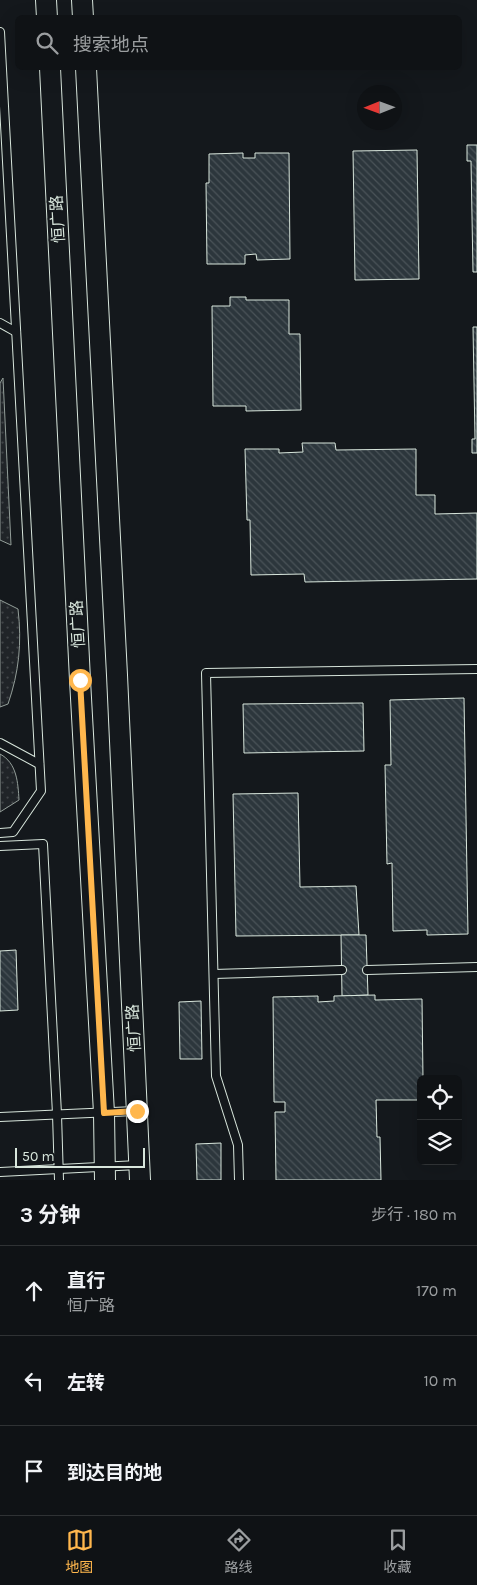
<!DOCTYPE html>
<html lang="zh">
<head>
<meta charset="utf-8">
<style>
  body { margin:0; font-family:Karla,"Noto Sans SC",sans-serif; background:#1d2022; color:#f1f3f6 }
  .controls { position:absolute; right:15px; bottom:15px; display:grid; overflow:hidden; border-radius:8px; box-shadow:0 5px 20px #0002 }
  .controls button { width:45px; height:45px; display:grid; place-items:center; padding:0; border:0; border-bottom:1px solid #2f3234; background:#0f1215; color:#f1f3f6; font:25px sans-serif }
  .compass { position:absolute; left:357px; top:85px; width:45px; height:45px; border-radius:50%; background:#0f1215; box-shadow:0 5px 20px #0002; rotate:269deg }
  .scale { position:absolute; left:15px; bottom:12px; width:130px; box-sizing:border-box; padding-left:5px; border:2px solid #d8e6dc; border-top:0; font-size:14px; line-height:18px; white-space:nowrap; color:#d8e6dc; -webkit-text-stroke:4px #14181c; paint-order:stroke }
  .stop { position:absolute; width:15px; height:15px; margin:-11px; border:4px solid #ffb74d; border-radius:50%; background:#fff }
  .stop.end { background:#ffb74d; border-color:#fff; box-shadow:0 1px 5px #0008 }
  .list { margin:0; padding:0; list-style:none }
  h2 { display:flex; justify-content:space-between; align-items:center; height:65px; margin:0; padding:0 20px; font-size:21px }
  h2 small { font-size:16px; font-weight:400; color:#9b9ea0 }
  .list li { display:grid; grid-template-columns:32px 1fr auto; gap:15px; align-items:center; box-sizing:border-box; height:90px; padding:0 20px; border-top:1px solid #2f3234 }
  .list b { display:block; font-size:19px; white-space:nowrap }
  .list p { margin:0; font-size:16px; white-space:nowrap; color:#9b9ea0 }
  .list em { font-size:16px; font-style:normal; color:#9b9ea0 }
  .icon { flex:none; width:28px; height:28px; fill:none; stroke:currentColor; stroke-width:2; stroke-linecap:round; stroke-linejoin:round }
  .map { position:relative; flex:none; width:477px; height:1180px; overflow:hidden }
  .search { position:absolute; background:#0f1215; box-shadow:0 5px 20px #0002; left:15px; right:15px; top:15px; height:55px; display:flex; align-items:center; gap:12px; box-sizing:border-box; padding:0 18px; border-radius:8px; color:#9b9ea0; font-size:19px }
  .sheet { height:335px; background:#0f1215 }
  nav { display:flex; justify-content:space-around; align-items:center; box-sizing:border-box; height:70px; border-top:1px solid #2f3234; background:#0f1215; font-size:14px; color:#9b9ea0 }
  nav a { display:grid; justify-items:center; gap:2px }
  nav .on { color:#ffb74d }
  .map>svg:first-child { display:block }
  .grass { fill:url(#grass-dots); stroke:#939e99 }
  .building { fill:url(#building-back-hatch); stroke:#d8e6dc }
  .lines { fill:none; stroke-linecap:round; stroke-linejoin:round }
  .service-casing { stroke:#d8e6dc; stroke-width:10 }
  .tertiary-casing { stroke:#d8e6dc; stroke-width:22 }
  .service { stroke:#14181c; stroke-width:8 }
  .tertiary { stroke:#14181c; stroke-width:20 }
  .route { stroke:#ffb74d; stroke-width:6 }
  .labels { text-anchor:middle; stroke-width:4; stroke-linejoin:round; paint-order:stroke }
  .street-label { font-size:16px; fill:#d8e6dc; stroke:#14181c }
</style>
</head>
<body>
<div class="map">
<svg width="477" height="1180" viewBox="0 0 477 1180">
  <defs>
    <pattern id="grass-dots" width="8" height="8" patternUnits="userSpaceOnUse" patternTransform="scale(1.25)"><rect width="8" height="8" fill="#202428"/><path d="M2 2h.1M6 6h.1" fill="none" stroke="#404447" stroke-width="1.8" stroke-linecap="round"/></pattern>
    <pattern id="building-back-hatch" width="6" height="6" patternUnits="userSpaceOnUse" patternTransform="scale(1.25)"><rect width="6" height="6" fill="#2c363c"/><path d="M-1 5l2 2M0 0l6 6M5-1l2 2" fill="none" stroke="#4a5358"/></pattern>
  </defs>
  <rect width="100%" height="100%" fill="#14181c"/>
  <g class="grass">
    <path d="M3 378 11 545 0 540V383Z"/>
    <path d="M0 600 18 609C22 643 19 672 8 704L0 707Z"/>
    <path d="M0 754C17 763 18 783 19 800L0 812Z"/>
  </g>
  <g class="building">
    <path d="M467 145H477V272H473L471 161H467Z"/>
    <path d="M417 150 419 279 355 280 353 151Z"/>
    <path d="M243 153V158H255V153H289L290 259 257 260 256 254 245 255V264H207L206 183H209V154Z"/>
    <path d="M230 297H246V300H289V334H300L301 410 246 411V406H213L212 306H230Z"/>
    <path d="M473 327H477V453H472V439H475Z"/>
    <path d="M302 443H335L336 450 416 449V495H435V514L477 513V579L305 582 304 574 251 575 250 520H247L245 449H279V453L303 452Z"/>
    <path d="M464 698 468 934 427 935V930L393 931 392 863 387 864 385 765H391L390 700Z"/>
    <path d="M363 703 364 751 244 753 243 704Z"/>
    <path d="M298 793 300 887 356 886 359 935 236 936 233 794Z"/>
    <path d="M341 935H366L368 995 342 996Z"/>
    <path d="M16 950 18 1010 0 1011V951Z"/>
    <path d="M375 995V1000L422 999 423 1079H421V1100H376L377 1137H380L381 1180H276L275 1112H285V1102H274L273 997 318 996V1002L334 1001V996Z"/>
    <path d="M201 1001 202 1059H180L179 1002Z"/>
    <path d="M221 1143V1180H197L196 1144Z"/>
  </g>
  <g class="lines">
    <defs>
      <g id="service">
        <path d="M0 32 41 791 13 832 0 833"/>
        <path d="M0 323 16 332"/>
        <path d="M0 743 39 764"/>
        <path d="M0 846 43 844 57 1114 59 1180"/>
        <path d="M367 970 477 967"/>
        <path d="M214 974 342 970"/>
        <path d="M0 1117 135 1111"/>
        <path d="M0 1172 138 1165"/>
        <path d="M239 1180 238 1145 216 1076 206 673 477 669"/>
      </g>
      <g id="tertiary">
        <path d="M46 0 47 18"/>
        <path d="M82 0 83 18"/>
        <path d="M50 68 80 680 104 1113 105 1180"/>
        <path d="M86 68 117 675 140 1180"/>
      </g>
    </defs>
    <use href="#service" class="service-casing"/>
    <use href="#tertiary" class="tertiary-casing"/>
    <use href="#service" class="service"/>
    <use href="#tertiary" class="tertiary"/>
  </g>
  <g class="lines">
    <path class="route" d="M80 680 104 1113 137 1111"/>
  </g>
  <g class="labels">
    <g class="street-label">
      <text transform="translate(57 219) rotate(-93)" y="6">恒广路</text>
      <text transform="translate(77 624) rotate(-93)" y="6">恒广路</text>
      <text transform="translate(133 1028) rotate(-93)" y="6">恒广路</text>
    </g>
  </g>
</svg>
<div class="controls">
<button><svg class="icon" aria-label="locate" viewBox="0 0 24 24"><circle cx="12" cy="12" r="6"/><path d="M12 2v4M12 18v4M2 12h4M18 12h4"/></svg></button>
<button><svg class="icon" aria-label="layers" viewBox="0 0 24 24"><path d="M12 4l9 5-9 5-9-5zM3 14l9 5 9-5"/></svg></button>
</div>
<svg class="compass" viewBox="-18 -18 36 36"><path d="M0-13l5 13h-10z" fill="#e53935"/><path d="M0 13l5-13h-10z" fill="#9b9ea0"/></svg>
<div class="scale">50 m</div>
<div class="stop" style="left:80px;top:680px"></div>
<div class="stop end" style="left:137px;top:1111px"></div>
<div class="search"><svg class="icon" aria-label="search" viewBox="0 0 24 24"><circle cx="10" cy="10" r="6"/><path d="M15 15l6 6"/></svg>搜索地点</div>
</div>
<section class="sheet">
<h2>3 分钟<small>步行 · 180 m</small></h2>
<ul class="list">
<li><svg class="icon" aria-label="ahead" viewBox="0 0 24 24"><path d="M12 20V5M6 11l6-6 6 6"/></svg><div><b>直行</b><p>恒广路</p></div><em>170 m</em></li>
<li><svg class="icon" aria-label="left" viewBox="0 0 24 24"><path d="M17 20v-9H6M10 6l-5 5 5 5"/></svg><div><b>左转</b></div><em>10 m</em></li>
<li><svg class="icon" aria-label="arrive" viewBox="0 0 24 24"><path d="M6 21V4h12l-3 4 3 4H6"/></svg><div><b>到达目的地</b></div></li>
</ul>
</section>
<nav>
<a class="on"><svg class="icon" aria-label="map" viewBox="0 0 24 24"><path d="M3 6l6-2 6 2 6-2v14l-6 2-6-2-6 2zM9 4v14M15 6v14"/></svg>地图</a>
<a><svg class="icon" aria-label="directions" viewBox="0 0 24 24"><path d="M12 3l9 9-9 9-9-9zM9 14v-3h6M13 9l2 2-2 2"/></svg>路线</a>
<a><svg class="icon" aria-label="saved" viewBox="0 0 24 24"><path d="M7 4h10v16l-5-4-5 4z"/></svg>收藏</a>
</nav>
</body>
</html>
